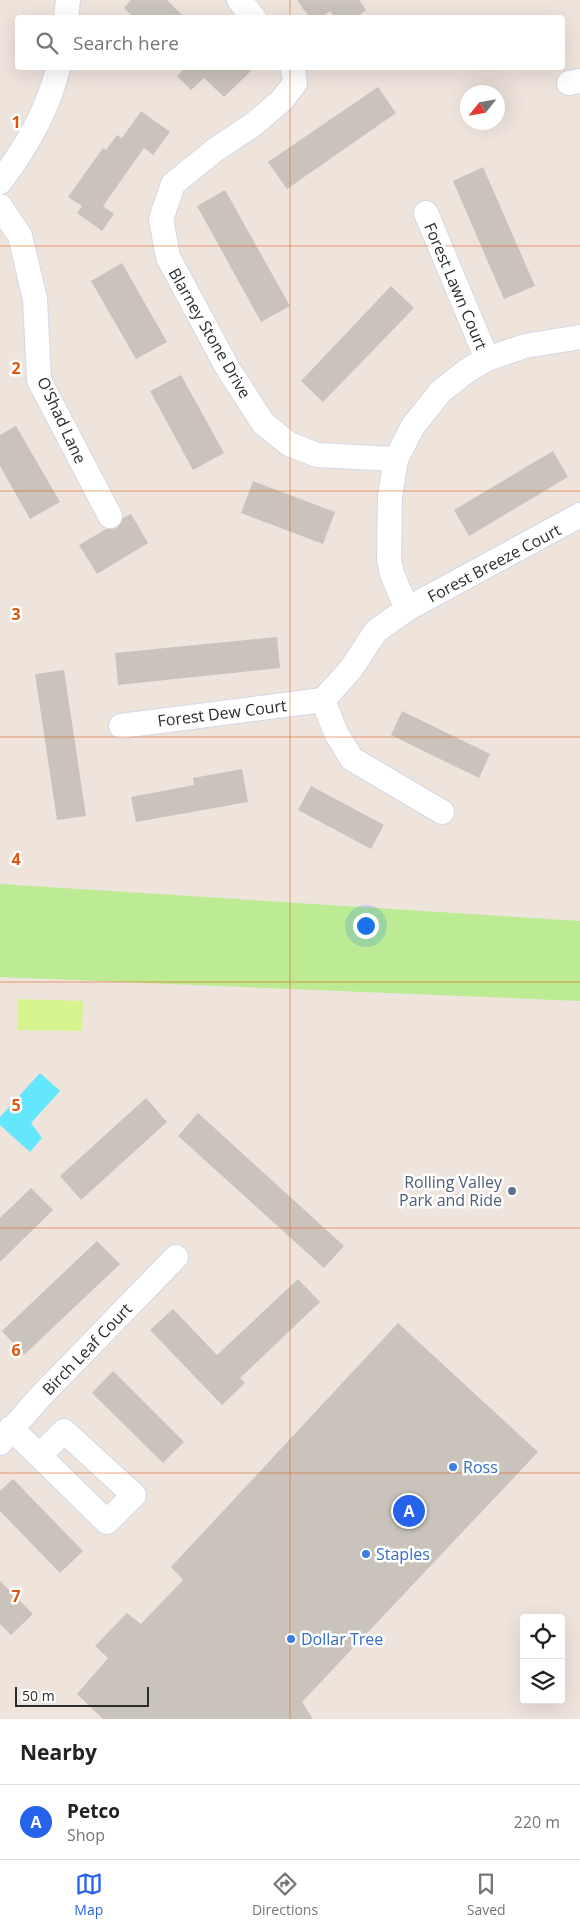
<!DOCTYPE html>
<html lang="en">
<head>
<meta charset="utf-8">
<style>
  body { margin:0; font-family:"Open Sans",sans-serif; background:#f2f2f2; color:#222 }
  .controls { position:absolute; right:15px; bottom:15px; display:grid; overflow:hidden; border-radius:5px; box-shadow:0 5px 20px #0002 }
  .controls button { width:45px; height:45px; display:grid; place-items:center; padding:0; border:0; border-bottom:1px solid #e0e0e0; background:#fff; color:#222; font:25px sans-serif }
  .compass { position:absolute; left:460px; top:85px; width:45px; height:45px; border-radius:50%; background:#fff; box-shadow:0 5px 20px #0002; rotate:239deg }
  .scale { position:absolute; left:15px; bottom:12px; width:134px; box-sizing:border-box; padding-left:5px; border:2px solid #2b2b2b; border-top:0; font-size:14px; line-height:18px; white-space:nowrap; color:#2b2b2b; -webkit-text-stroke:4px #fff; paint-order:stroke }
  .you { position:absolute; left:365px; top:925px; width:18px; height:18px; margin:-12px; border:4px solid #fff; border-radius:50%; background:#1a73e8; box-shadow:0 0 0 8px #1a73e833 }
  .badge { display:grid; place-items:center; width:32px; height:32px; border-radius:50%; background:#2563eb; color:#fff; font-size:16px; font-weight:700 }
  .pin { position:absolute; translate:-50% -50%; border:2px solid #fff; box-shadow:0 1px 5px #0006 }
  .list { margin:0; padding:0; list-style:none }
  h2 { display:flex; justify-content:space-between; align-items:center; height:65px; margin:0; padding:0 20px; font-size:21px }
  h2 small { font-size:16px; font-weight:400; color:#767676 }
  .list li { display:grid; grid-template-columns:32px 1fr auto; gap:15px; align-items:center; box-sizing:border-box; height:75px; padding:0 20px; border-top:1px solid #e0e0e0 }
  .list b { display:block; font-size:19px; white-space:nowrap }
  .list p { margin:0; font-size:16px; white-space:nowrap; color:#767676 }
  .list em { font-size:16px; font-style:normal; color:#767676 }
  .icon { flex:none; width:28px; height:28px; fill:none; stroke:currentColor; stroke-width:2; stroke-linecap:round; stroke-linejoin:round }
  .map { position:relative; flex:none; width:580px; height:1719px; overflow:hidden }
  .search { position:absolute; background:#fff; box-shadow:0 5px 20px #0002; left:15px; right:15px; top:15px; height:55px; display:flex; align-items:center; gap:12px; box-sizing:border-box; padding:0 18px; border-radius:5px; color:#767676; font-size:19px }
  .sheet { height:140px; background:#fff }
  nav { display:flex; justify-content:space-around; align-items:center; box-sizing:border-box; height:70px; border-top:1px solid #e0e0e0; background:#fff; font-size:14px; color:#767676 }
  nav a { display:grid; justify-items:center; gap:2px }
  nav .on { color:#2563eb }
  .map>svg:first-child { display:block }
  .green { fill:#bceb93 }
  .pitch { fill:#d5f48d }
  .water { fill:#64e6fc }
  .building { fill:#c9c3bb }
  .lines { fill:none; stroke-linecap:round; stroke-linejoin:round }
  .minor-casing { stroke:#d1d8e6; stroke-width:26 }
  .minor { stroke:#fff; stroke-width:24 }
  .grid { fill:none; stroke:#df570e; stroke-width:1; stroke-opacity:0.55 }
  .service-dot { fill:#5c6f8a; stroke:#fff; stroke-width:2 }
  .shop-dot { fill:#3f7fe0; stroke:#fff; stroke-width:2 }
  .labels { text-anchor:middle; stroke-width:5; stroke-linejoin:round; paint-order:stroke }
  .street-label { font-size:16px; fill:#2b2b2b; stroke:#fff }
  .service-label { font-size:16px; fill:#4e5e75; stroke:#fff; text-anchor:end }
  .shop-label { font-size:16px; fill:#366cbe; stroke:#fff; text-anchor:start }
  .grid-label { font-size:16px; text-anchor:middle; font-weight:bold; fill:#df570e; stroke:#fff; stroke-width:5; stroke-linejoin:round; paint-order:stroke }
</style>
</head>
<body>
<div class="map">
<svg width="580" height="1719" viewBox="0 0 580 1719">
  <rect width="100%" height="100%" fill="#efe4dc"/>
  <path class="green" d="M0 884 580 921V1001L0 977Z"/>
  <path class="pitch" d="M18 999 83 1001 82 1031 17 1030Z"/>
  <path class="water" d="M40 1073 60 1091 31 1123 42 1138 30 1152 0 1125V1117Z"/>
  <g class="building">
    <path d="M131 0H167L185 18H134L124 8Z"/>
    <path d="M297 0H359L366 10 356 18H335L330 11 321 18H310Z"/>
    <path d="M185 68H254L224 97 204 78 191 90 177 76Z"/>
    <path d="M378 87 396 113 287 189 268 162Z"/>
    <path d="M141 111 170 132 153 155 144 148 103 206 114 214 102 231 77 213 82 206 68 197 103 148 106 150 117 135 122 138Z"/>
    <path d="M483 167 535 286 504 299 453 181Z"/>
    <path d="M225 190 290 306 261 322 197 206Z"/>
    <path d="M122 263 167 342 136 359 91 281Z"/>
    <path d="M391 286 414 308 323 402 301 381Z"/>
    <path d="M181 375 224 453 193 470 150 391Z"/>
    <path d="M16 426 60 502 30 519 0 466V435Z"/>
    <path d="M553 451 568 477 469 536 454 510Z"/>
    <path d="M253 481 335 512 323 544 241 513Z"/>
    <path d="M131 514 148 543 97 574 79 545 106 529 117 528 123 518Z"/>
    <path d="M277 637 280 668 118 685 115 653Z"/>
    <path d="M64 670 86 816 57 820 35 674Z"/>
    <path d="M402 711 490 754 479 778 391 735Z"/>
    <path d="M242 769 248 802 136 822 131 797 194 785 193 778Z"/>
    <path d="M311 786 384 825 371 849 298 810Z"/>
    <path d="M146 1098 167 1122 81 1200 60 1176Z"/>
    <path d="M198 1113 344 1246 324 1268 178 1136Z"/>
    <path d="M31 1188 53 1210 0 1262V1218Z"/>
    <path d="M97 1241 120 1264 24 1355 2 1331Z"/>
    <path d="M298 1279 320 1302 240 1378 245 1383 222 1405 150 1330 173 1309 217 1355Z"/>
    <path d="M398 1323 538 1452 302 1702 313 1719H103L77 1694 108 1658 95 1646 127 1613 141 1624 183 1580 171 1567Z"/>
    <path d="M113 1371 184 1442 163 1463 92 1393Z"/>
    <path d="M13 1479 83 1551 60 1573 0 1511V1491Z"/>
    <path d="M0 1581 33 1614 11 1635 0 1624Z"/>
  </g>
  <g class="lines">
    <defs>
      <g id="minor">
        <path d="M239 0 254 18"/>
        <path d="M66 18 68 0"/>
        <path d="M293 68 295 83 282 100 254 124 215 150 173 184 161 219 168 257 227 367 263 423 289 444 317 455 396 459"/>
        <path d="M569 83 580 81"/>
        <path d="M0 182C26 148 48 110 58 68"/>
        <path d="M0 206 20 236 35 299 39 380 110 516"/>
        <path d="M426 213 487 359"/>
        <path d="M407 609 580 515"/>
        <path d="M323 700 351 669 376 631 407 609 392 574 389 559 390 496 396 459 413 426 441 391 468 370 487 359 525 346 580 337"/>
        <path d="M323 700 336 733 352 759 442 812"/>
        <path d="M121 726 323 700"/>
        <path d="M11 1428 107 1522 134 1495 64 1431 39 1456"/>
        <path d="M0 1443 38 1399 176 1257"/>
      </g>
    </defs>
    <use href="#minor" class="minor-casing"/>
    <use href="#minor" class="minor"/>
  </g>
  <path class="grid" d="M290 0V18M290 68V1719M0 246H580M0 491H580M0 737H580M0 982H580M0 1228H580M0 1473H580"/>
  <circle class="service-dot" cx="512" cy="1191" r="5"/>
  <g class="shop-dot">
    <circle cx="453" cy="1467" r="5"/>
    <circle cx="366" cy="1554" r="5"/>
    <circle cx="291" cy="1639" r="5"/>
  </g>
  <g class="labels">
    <g class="street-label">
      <text transform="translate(456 286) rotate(67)" y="6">Forest Lawn Court</text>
      <text transform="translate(210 333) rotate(60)" y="6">Blarney Stone Drive</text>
      <text transform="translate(62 420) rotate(65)" y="6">O'Shad Lane</text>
      <text transform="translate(494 563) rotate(-28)" y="6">Forest Breeze Court</text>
      <text transform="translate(222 713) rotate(-7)" y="6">Forest Dew Court</text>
      <text transform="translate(87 1349) rotate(-46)" y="6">Birch Leaf Court</text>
    </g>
    <g class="service-label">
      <text x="502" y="1188">Rolling Valley<tspan x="502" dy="18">Park and Ride</tspan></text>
    </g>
    <g class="shop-label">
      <text x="463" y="1473">Ross</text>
      <text x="376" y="1560">Staples</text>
      <text x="301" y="1645">Dollar Tree</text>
    </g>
  </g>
  <g class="grid-label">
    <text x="16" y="128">1</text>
    <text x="16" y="374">2</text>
    <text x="16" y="620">3</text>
    <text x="16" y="865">4</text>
    <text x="16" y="1111">5</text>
    <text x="16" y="1356">6</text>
    <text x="16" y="1602">7</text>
  </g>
</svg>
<div class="controls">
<button><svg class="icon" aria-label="locate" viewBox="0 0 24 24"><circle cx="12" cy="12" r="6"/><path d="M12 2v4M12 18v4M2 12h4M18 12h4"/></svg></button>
<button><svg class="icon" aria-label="layers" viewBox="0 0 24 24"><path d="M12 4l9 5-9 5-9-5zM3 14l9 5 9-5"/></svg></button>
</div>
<svg class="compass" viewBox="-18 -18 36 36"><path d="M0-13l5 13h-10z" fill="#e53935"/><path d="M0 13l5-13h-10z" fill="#767676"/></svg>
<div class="scale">50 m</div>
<div class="you"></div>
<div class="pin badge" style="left:409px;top:1511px">A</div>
<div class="search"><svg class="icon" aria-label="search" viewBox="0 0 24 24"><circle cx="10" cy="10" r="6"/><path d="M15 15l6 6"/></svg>Search here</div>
</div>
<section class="sheet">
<h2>Nearby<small></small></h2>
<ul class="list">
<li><span class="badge">A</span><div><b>Petco</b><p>Shop</p></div><em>220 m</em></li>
</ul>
</section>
<nav>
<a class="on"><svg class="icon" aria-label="map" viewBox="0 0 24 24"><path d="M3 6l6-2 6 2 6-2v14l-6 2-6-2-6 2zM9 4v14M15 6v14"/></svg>Map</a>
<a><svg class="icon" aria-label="directions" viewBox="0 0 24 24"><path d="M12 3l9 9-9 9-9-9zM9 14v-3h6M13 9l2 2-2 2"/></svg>Directions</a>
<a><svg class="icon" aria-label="saved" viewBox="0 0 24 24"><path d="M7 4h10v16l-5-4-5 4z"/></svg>Saved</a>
</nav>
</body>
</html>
